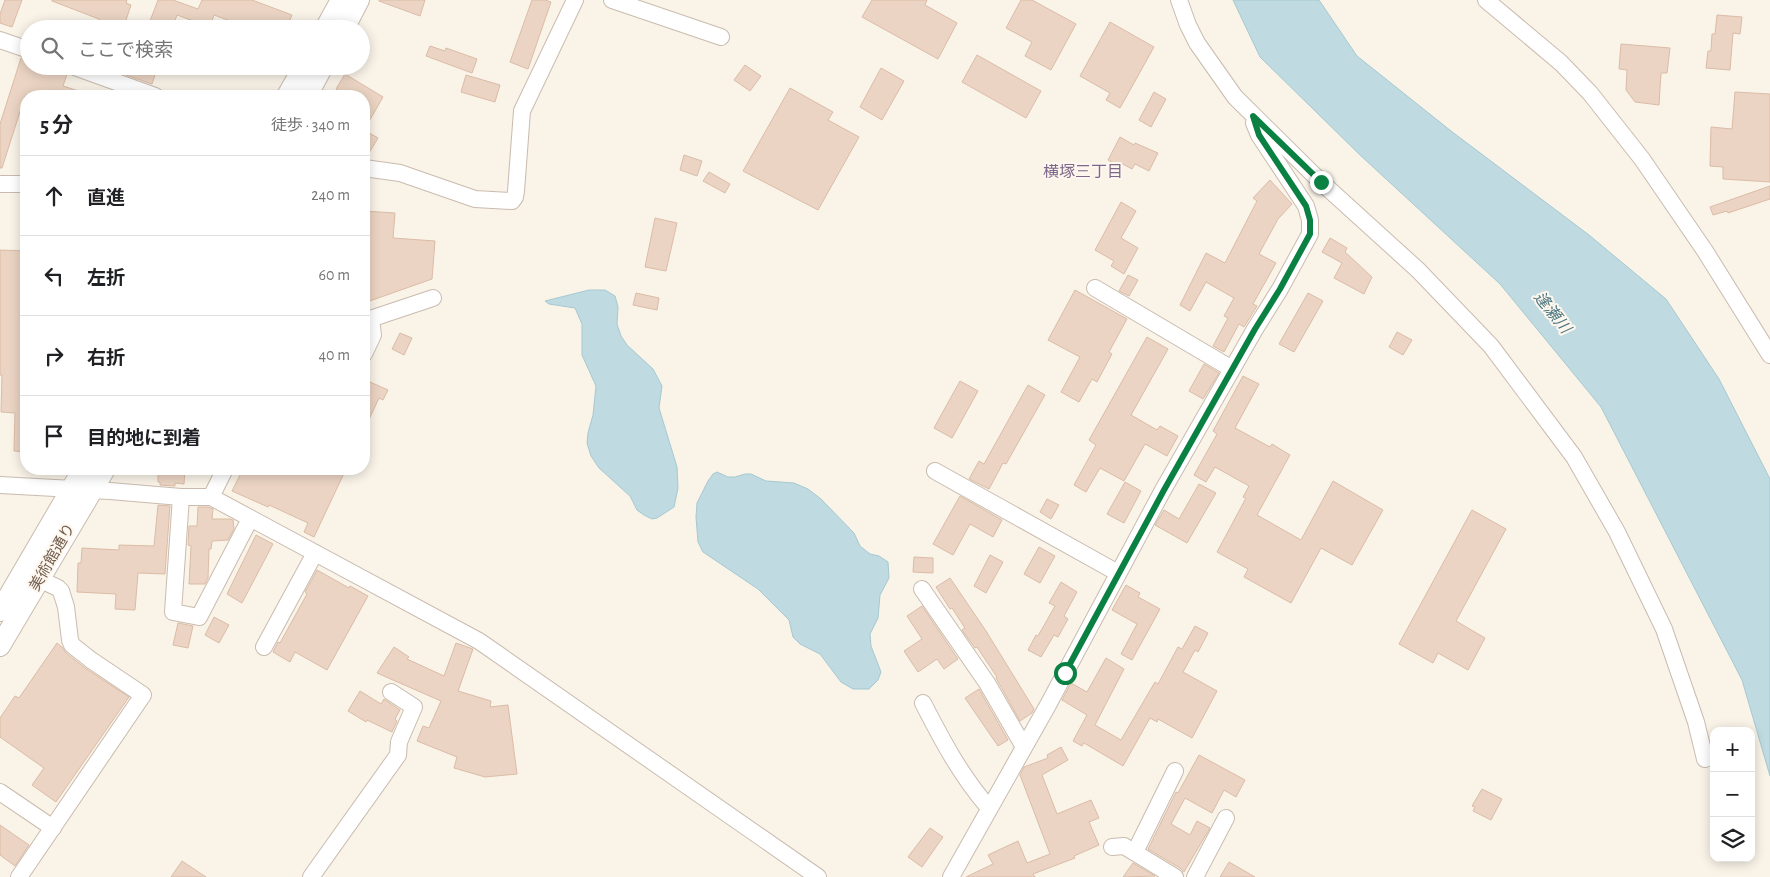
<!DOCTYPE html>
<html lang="ja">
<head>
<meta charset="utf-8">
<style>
  body { margin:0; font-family:"Alegreya Sans","Noto Sans JP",sans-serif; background:#f2f2f2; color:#202124 }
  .controls { position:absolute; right:15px; bottom:15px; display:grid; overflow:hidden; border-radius:10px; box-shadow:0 2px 12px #0003 }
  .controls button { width:45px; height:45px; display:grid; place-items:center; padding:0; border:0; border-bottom:1px solid #e0e0e0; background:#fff; color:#202124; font:25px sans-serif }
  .stop { position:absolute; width:15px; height:15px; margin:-11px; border:4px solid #0b8043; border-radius:50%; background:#fff }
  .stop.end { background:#0b8043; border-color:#fff; box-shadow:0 1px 5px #0008 }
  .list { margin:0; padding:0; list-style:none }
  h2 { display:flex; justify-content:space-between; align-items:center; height:65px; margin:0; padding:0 20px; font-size:21px }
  h2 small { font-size:16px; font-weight:400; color:#757577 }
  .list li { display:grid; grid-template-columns:32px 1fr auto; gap:15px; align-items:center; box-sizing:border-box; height:80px; padding:0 20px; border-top:1px solid #e0e0e0 }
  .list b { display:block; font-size:19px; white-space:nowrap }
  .list em { font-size:16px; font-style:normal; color:#757577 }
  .icon { flex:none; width:28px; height:28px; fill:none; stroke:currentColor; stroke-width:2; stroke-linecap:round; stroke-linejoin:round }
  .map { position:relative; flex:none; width:1770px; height:877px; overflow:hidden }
  .search { position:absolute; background:#fff; box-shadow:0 2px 12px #0003; left:20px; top:20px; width:350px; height:55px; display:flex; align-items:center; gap:12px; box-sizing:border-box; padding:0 18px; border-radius:28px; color:#757577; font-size:19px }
  .panel { position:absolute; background:#fff; box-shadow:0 2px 12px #0003; left:20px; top:90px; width:350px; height:385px; border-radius:20px }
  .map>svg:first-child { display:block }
  .water { fill:#bfdae0; stroke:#a6c9d1 }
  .building { fill:#ebd4c3; stroke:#dbbca6 }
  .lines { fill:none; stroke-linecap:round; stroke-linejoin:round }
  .minor-casing { stroke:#cabbaf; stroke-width:18 }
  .tertiary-casing { stroke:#cabbaf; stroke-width:22 }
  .minor { stroke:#fff; stroke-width:16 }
  .tertiary { stroke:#fff; stroke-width:20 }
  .route { stroke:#0b8043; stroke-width:6 }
  .labels { text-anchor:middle; stroke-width:4; stroke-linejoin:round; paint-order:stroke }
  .street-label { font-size:15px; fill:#705c4f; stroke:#fdf7ee }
  .neighbourhood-label { font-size:16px; fill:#80678c; stroke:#fdf7ee }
  .water-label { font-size:16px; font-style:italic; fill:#4c7680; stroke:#fdf7ee }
</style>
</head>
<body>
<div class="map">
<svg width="1770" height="877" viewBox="0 0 1770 877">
  <rect width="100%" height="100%" fill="#f9f3e8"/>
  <g class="water">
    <path d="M1233 0H1319L1357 56 1451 131 1589 235 1666 299 1719 379 1770 479V776L1742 680 1601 407 1500 284 1360 155 1260 57Z"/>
    <path d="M589 290H605L615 296 618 307 617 324 621 336 627 345 653 369 662 386 659 408 677 467 678 488 674 507 657 518 652 519 644 515 637 510 630 496 599 468 591 456 587 443 588 433 593 415 596 386 582 355V324L575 308 549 304 545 301Z"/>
    <path d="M717 472 728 477H735L745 474H751L766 481 794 483 808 489 821 499 854 533 860 546 870 554 879 556 888 562 889 578 880 595 878 618 870 634 871 646 881 672 878 680 869 689H853L841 682 820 654 800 644 793 637 789 620 758 589 703 552 698 542 696 517 697 503 708 481 713 474Z"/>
  </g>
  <g class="building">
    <path d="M5 0H22L12 27 0 23V14Z"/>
    <path d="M52 0H127L126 3 131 5 123 29H95L99 19 52 1Z"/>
    <path d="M158 0H173L198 9 202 0H252L292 15 286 29H252L214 15 210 27 177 15 172 29H147Z"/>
    <path d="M379 0H425L420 16 379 1Z"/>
    <path d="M532 0H545L551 2 528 69 510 62Z"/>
    <path d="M872 0H927L925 5 957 23 938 59 862 17Z"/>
    <path d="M1021 0H1032L1076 24 1051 70 1025 56 1032 42 1006 28Z"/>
    <path d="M1717 15 1742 17 1740 34 1733 33 1730 70 1706 68 1708 51H1711L1712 34H1715Z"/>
    <path d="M1110 22 1154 47 1120 108 1106 100 1110 93 1080 76Z"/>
    <path d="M1621 44 1670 48 1667 73H1661L1659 105 1635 102 1626 90 1627 70 1619 69Z"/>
    <path d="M430 46 445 51 446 48 477 59 472 73 426 56Z"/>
    <path d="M977 55 1041 91 1026 118 962 82Z"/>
    <path d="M21 58 29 60V66H55L63 69 67 74 63 86 88 94V96H25L2 168H0V124Z"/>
    <path d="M745 65 761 76 750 91 734 80Z"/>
    <path d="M126 66H158L152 84 123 74Z"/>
    <path d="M881 68 904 81 882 120 860 107Z"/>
    <path d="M345 74 383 97 364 130 378 138 366 158H364V96H349L336 89Z"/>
    <path d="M466 75 500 85 495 102 461 92Z"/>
    <path d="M790 88 833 112 828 120 859 137 818 210 743 171Z"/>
    <path d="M1154 92 1166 99 1151 127 1139 120Z"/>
    <path d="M1735 92 1770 94V182L1723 179V167L1710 166 1711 127 1732 129Z"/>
    <path d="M1120 137 1134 145 1135 143 1158 153 1149 171 1135 164 1132 169 1119 162 1117 165 1108 160Z"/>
    <path d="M684 155 702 161 697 176 680 170Z"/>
    <path d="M709 172 730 184 725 193 703 181Z"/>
    <path d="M1270 180 1292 204 1278 219 1259 254 1276 263 1253 304 1257 306 1244 327 1239 324 1224 352 1213 346 1228 318 1224 316 1234 298 1206 282 1190 311 1180 305 1206 253 1225 263 1257 201 1253 198Z"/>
    <path d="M1770 186V199L1728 213 1727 211 1713 215 1710 207Z"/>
    <path d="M1121 202 1136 211 1121 238 1138 248 1124 274 1111 266 1114 261 1095 250Z"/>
    <path d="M364 211 395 213 393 238 435 241 432 279 364 303Z"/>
    <path d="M655 218 677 223 666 271 645 267Z"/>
    <path d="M1330 238 1347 248 1345 252 1372 277 1364 294 1334 278 1342 263 1322 252Z"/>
    <path d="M0 250 26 251V452L14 451 15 413 1 412 2 375H0Z"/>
    <path d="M1128 275 1138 280 1129 296 1119 291Z"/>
    <path d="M1075 290 1127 319 1109 352 1112 354 1097 382 1092 379 1079 402 1061 392 1080 357 1048 340Z"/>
    <path d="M636 293 659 298 657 310 633 305Z"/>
    <path d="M1308 293 1323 301 1294 352 1279 344Z"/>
    <path d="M1397 332 1412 340 1403 355 1389 347Z"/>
    <path d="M400 333 412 338 404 355 392 349Z"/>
    <path d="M1147 337 1168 349 1131 415 1157 430 1160 426 1178 436 1167 456 1145 444 1124 481 1100 468 1086 492 1074 485 1096 445 1089 440Z"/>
    <path d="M1204 364 1219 373 1203 399 1189 391Z"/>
    <path d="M1243 376 1259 384 1235 428 1270 447 1272 444 1290 455 1257 515 1301 540 1333 481 1383 510 1352 565 1321 548 1291 603 1244 577 1248 569 1217 552 1246 498 1243 497 1249 486 1215 467 1206 482 1194 475 1217 434 1213 431Z"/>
    <path d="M960 381 978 391 952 438 934 428Z"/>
    <path d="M370 382 388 390 383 400 379 398 364 430V395Z"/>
    <path d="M1028 385 1045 395 1006 464 1003 463 989 489 969 479 979 461 984 464Z"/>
    <path d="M158 469H185L184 484 175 483V486L160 485V482H158Z"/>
    <path d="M243 469H346L314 537 304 532 308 523 269 505 268 507 232 491Z"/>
    <path d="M1125 482 1141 491 1124 523 1107 514Z"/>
    <path d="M1199 484 1216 493 1187 543 1155 525 1164 510 1179 519Z"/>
    <path d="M960 496 1002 520 993 537 970 524 953 555 933 544Z"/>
    <path d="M1047 499 1059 505 1051 519 1040 512Z"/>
    <path d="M158 505 170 506 165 574 138 573 135 610 115 609 116 594 77 592 78 563H81L82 548 119 550V545L154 546Z"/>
    <path d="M198 507H208L213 509 212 519H230L233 520 234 529 228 540 212 541 211 549H209L208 578 205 584H189L191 546 188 545 189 526H197Z"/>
    <path d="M1472 510 1506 529 1456 621 1485 638 1468 670 1438 653 1433 663 1399 644Z"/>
    <path d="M256 535 273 544 242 603 227 594Z"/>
    <path d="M1039 547 1055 556 1040 583 1024 574Z"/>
    <path d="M990 555 1003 562 986 593 974 586Z"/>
    <path d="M914 557 933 558V573L913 572Z"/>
    <path d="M317 570 349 588 350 586 368 596 327 670 295 652 290 662 273 652 278 642 280 643 307 594 305 592Z"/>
    <path d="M950 578 986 631 1034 709 1032 713 1020 721 996 678 997 677 977 647 975 648 962 630 965 628 952 608 950 609 936 587Z"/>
    <path d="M1061 582 1077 592 1064 616 1068 619 1058 637 1054 635 1041 657 1028 650 1036 635 1038 636 1055 606 1049 603Z"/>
    <path d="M1126 585 1140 593 1138 597 1160 609 1132 660 1121 654 1137 624 1112 610Z"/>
    <path d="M922 606 958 659 944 669 937 659 918 672 904 651 922 639 907 616Z"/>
    <path d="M214 617 229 625 219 643 205 635Z"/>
    <path d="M178 623 193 626 188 648 173 645Z"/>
    <path d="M1195 626 1208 633 1198 652 1195 650 1183 672 1217 691 1192 738 1158 719 1157 722 1150 718 1123 766 1084 743 1082 746 1073 741 1087 715 1062 700 1071 683 1087 692 1106 658 1124 669 1095 725 1121 740 1155 682 1158 684 1178 647 1182 649Z"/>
    <path d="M57 643 62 647 66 653 85 668 129 697 56 802 32 785 44 768 0 737V718L15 696 19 698Z"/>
    <path d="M456 643 473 649 458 691 491 701 490 707 508 705 517 774 485 777 454 768 457 757 417 741 423 726 429 728 441 701 377 673 394 647 409 657 407 659 444 676Z"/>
    <path d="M979 689 1008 740 998 746 965 698Z"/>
    <path d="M360 691 381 704 384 699 400 710 395 719 397 721 392 732 367 720 366 722 348 711Z"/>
    <path d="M1061 747 1068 760 1042 775 1057 814 1091 800 1099 818 1089 822 1099 845 1074 856 1075 858 1033 874 1035 877H966L993 864 988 855 1018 841 1027 863 1050 854 1020 775 1024 767 1048 758 1047 755Z"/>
    <path d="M1199 755 1245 780 1236 797 1224 790 1212 813 1185 798 1171 824 1190 835 1197 821 1210 828 1184 872 1180 868 1148 849 1176 792 1178 793Z"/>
    <path d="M1482 789 1502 799 1491 820 1473 811 1475 807 1472 806Z"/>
    <path d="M0 825 29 845 15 866 0 855Z"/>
    <path d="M930 828 943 837 922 867 908 857Z"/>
    <path d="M182 861 206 877H171Z"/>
    <path d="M1229 862 1255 877H1220Z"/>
    <path d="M1133 863 1155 876 1123 877Z"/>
  </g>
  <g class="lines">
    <defs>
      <g id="minor">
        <path d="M612 0 721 37"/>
        <path d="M1179 0 1188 25 1197 43 1235 97 1321 182 1418 270 1491 346 1574 457 1617 532 1664 629 1696 722 1705 759"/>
        <path d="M1486 0 1561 63 1590 93 1642 159 1705 251 1770 355"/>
        <path d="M0 40 29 50"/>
        <path d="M72 66 155 96"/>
        <path d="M364 168 400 173 475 199 512 201 515 197 516 191 522 111 575 0"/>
        <path d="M0 184H26"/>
        <path d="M1095 288 1232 369"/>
        <path d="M364 321 433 298"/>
        <path d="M364 354 373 335 371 319"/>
        <path d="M935 471 1118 573"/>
        <path d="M0 485 110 491 181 497H211L479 641 818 877"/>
        <path d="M181 497 173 612 199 617 250 519"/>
        <path d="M211 497 225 469"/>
        <path d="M922 589 987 683 1024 747"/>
        <path d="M264 647 315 553"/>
        <path d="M923 703C942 740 961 776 989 808"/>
        <path d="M0 792 53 828"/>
        <path d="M1112 847 1124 846 1175 877"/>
        <path d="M1135 852 1175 771"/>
        <path d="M19 877 143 695 91 660 72 645 70 640 66 607 61 591 58 588 39 579"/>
        <path d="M311 877 398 755 399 742 414 707 391 692"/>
        <path d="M951 877 1048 705 1163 490 1255 329 1280 289 1310 234V220L1306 206 1259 135 1254 123"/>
        <path d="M1195 877 1226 818"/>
      </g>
      <g id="tertiary">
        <path d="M325 29 341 0"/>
        <path d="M344 29 359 0"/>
        <path d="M287 96 304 66"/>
        <path d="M307 96 323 66"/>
        <path d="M0 611 83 469"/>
        <path d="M0 646 105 469"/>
      </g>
    </defs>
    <use href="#minor" class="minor-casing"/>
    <use href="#tertiary" class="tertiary-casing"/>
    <use href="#minor" class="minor"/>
    <use href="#tertiary" class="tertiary"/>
  </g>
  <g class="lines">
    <path class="route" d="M1065 673 1164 490 1255 329 1280 289 1310 234V220L1306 206 1259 135 1253 116 1321 182"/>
  </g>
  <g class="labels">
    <g class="street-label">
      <text transform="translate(52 557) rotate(-60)" y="5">美術館通り</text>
    </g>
    <g class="neighbourhood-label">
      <text x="1083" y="177">横塚三丁目</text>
    </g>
    <g class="water-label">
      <text transform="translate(1553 312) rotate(51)" y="6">逢瀬川</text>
    </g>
  </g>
</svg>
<div class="controls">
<button>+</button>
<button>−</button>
<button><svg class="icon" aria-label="layers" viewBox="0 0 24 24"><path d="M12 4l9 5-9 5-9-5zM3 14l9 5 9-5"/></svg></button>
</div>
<div class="stop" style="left:1065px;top:673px"></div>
<div class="stop end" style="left:1321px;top:182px"></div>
<div class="search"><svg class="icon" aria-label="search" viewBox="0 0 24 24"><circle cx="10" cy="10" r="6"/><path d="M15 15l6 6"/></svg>ここで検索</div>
<section class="panel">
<h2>5 分<small>徒歩 · 340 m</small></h2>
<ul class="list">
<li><svg class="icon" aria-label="ahead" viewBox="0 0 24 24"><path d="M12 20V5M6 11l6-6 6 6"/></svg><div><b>直進</b></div><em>240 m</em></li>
<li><svg class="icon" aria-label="left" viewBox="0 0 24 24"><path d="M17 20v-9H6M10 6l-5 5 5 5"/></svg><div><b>左折</b></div><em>60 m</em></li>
<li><svg class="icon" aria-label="right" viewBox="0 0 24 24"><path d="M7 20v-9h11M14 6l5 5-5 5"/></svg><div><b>右折</b></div><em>40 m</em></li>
<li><svg class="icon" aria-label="arrive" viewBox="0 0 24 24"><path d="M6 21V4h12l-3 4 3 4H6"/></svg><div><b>目的地に到着</b></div></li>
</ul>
</section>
</div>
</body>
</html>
